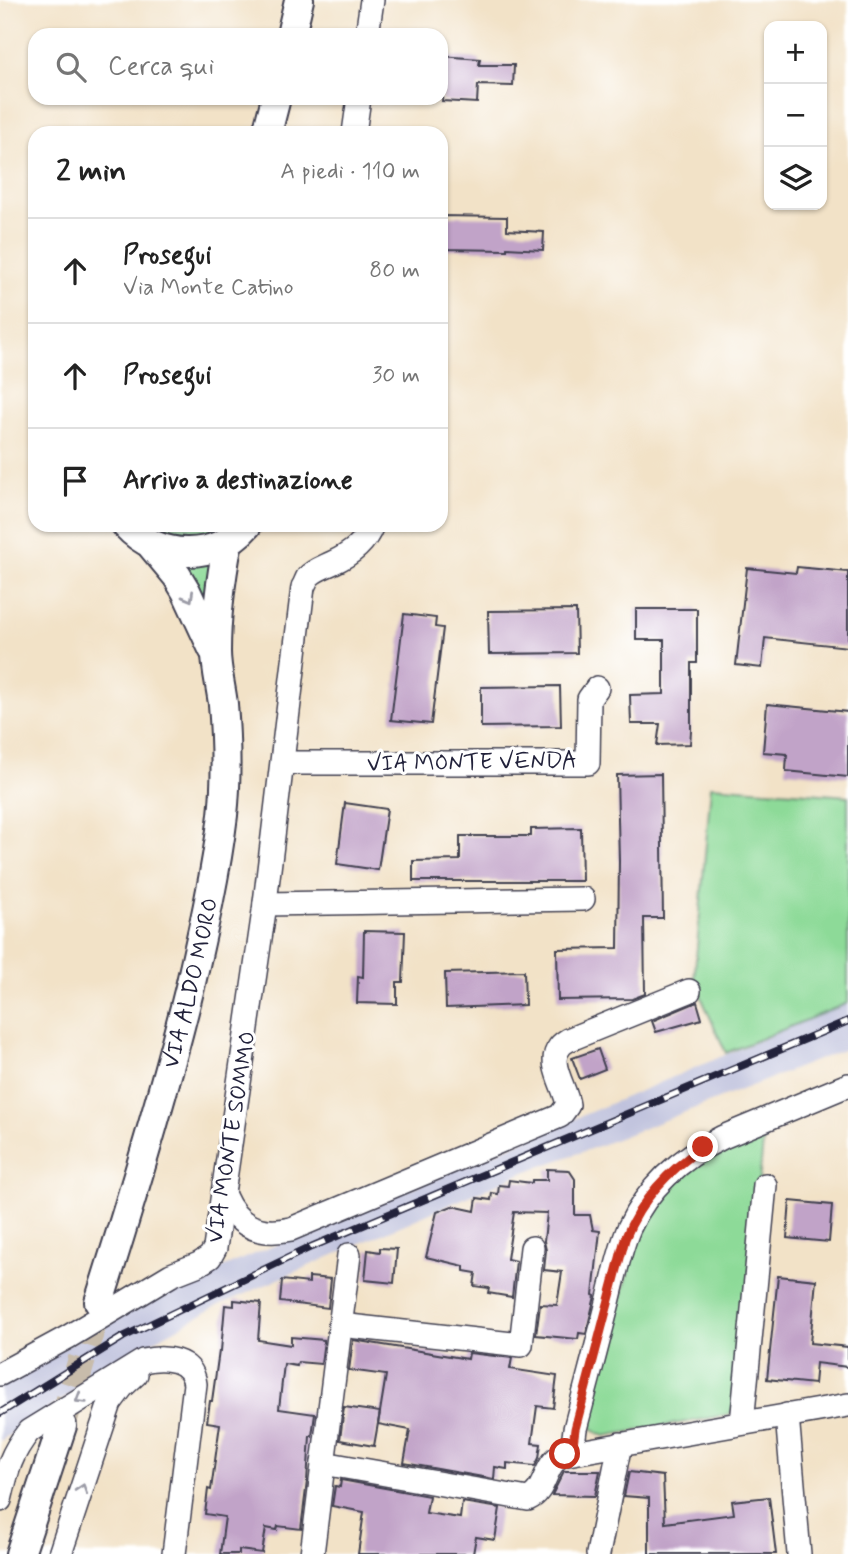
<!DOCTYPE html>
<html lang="it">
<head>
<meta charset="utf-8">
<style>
  body { margin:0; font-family:Mynerve,sans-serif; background:#f6f6f6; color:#222 }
  .controls { position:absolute; right:21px; top:21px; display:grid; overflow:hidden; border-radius:14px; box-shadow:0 2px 5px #0004 }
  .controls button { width:63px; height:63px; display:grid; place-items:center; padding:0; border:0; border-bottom:2px solid #e0e0e0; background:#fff; color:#222; font:35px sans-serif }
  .stop { position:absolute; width:21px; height:21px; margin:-16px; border:5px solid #c8321e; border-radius:50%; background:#fff }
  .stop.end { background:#c8321e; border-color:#fff; box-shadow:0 2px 7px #0008 }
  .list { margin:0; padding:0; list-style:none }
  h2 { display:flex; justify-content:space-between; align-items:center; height:91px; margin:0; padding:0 28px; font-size:30px }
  h2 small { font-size:23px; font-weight:400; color:#767676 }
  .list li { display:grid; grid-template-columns:46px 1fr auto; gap:21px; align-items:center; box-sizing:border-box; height:105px; padding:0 28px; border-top:2px solid #e0e0e0 }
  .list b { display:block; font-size:26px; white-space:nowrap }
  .list p { margin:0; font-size:23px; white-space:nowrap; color:#767676 }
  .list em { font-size:23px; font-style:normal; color:#767676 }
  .icon { flex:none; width:38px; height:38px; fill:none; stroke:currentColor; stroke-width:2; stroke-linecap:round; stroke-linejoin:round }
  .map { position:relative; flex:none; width:848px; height:1554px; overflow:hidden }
  .search { position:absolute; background:#fff; box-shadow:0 2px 5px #0004; left:28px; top:28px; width:420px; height:77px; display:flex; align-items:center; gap:18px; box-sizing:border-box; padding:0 24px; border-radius:21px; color:#767676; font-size:26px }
  .panel { position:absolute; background:#fff; box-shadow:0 2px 5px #0004; left:28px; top:126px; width:420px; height:406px; border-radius:21px }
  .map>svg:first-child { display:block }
  .industrial { fill:#c0c2dd }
  .green { fill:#8dda98; stroke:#587e6a; stroke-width:2 }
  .building { fill:#c1a3c8 }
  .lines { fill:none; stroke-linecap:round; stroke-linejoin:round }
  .major-tunnel { stroke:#c8bcab; stroke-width:28; stroke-dasharray:28 14; stroke-linecap:butt }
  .minor-casing { stroke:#413f50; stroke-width:26 }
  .major-casing { stroke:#413f50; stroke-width:32 }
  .minor { stroke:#fff; stroke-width:23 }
  .major { stroke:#fff; stroke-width:28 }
  .rail-casing { stroke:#22223b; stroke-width:8 }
  .rail { stroke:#fff; stroke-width:5; stroke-dasharray:16; stroke-linecap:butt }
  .oneway { stroke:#9c9ca7 }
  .route { stroke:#c8321e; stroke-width:9 }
  .labels { text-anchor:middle; stroke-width:6; stroke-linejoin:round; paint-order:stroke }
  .street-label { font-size:23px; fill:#22223b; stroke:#fff }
</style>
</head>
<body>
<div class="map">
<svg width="848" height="1554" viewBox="0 0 848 1554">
  <rect width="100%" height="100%" fill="#fff"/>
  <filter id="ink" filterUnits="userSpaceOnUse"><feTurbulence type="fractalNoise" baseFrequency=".0143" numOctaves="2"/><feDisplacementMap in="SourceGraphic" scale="14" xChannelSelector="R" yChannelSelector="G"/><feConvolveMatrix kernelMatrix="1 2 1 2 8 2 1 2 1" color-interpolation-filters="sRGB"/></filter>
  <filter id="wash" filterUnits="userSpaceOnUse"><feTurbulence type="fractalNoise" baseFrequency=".00686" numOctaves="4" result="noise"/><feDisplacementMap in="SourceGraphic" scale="28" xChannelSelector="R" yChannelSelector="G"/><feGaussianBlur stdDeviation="1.57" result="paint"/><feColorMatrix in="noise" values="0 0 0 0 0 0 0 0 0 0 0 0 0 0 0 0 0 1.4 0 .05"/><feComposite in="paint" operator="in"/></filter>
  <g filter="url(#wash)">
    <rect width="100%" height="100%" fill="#f2e2c7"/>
    <path class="industrial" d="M848 1003V1048L596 1147 522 1173 217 1306 137 1350 0 1441V1383L119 1316 224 1267Z"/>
    <g class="green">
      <path d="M147 525H227C209 539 183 543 162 534 157 532 152 528 147 525Z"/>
      <path d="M213 561 209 616 183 566Z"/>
      <path d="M711 786 848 796V1003L726 1053 694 981Z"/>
      <path d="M764 1133 737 1402 732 1411 727 1415 605 1436C594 1433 588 1426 588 1414L639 1236C656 1200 681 1170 717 1152 732 1145 748 1139 764 1133Z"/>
    </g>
    <g id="blocks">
      <g class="building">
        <path d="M441 56 480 59 479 65H514L513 86 478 85 477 103 442 101 444 82H441Z"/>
        <path d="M441 216 507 217V230L544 232 543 250 507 248V250L441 249Z"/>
        <path d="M797 567 848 572V647L765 638 762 668 736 665 747 568 796 573Z"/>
        <path d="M636 609H697V663H691V731L690 744 657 745 660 724H631L630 695 664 694V640H636Z"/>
        <path d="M576 610 577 653 489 654 488 611Z"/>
        <path d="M404 614 436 618 435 627 443 628 431 724 391 720Z"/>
        <path d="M560 686 561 726 481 727V687Z"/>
        <path d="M767 704 848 712V777L786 771 787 754 763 752Z"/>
        <path d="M661 774 663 918H644L645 994 632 999 558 1000 557 949 618 948 619 861 617 775Z"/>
        <path d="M345 803 387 809 378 870 337 864Z"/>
        <path d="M581 828 582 881H413V861L460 860V836H531V829Z"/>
        <path d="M364 931 405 932 403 982H397V1004L357 1003 358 976 363 977Z"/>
        <path d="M524 971 525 1005 446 1008 445 973Z"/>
        <path d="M697 1002 702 1019 656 1032 652 1021Z"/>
        <path d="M598 1049 605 1069 580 1079 572 1058Z"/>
        <path d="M547 1169 569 1170 575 1179V1215H590L593 1230 600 1231 593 1295 595 1296 586 1334 579 1333 578 1339 536 1335 540 1304 557 1305 562 1272 544 1270 546 1250 544 1241 547 1213 514 1212 507 1259 516 1261 512 1297 488 1293 489 1288 474 1286 476 1273 464 1271V1266L426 1257 437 1212 452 1206 475 1211 477 1198 491 1200 492 1193 498 1194 499 1185 508 1186 509 1180 532 1183V1180H547Z"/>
        <path d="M790 1201 832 1205 829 1242 787 1238Z"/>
        <path d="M380 1248 397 1249 394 1283 365 1280 368 1250 380 1252Z"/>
        <path d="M778 1276 816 1280 810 1343 848 1347V1367L816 1363 814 1384 767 1379Z"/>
        <path d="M309 1277 331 1279 328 1308 280 1302 282 1280 309 1283Z"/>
        <path d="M234 1300 261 1303 258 1340 291 1345V1337L324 1340 321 1364 298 1362 297 1366 284 1364 279 1409 315 1414 312 1436H310L307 1481 301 1529 278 1526 277 1530 266 1528 262 1553 239 1550V1554H220L225 1517 205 1514 208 1489 211 1490 220 1424 207 1422 210 1401H212L219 1351H221L225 1305 234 1306Z"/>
        <path d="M353 1340 468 1359 469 1353 512 1358 510 1369 557 1376 553 1408 537 1406 532 1443 541 1444 539 1458 535 1466 507 1463V1469L495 1467 494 1479 404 1463 410 1430 378 1424 386 1375 349 1370Z"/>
        <path d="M344 1407 380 1412 374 1446 340 1440Z"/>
        <path d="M564 1471H600L595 1496 552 1495Z"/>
        <path d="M629 1472 663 1476 665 1523 734 1514 732 1501 769 1497 776 1554H649V1498L624 1496Z"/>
        <path d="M341 1480 429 1496 426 1513 460 1518 462 1502 500 1508 495 1540 476 1537 473 1554H358L364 1512 332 1506 335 1486 340 1487Z"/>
      </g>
    </g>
  </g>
  <g filter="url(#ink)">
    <use href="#blocks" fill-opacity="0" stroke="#413f50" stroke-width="2"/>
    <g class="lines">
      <path class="major-tunnel" d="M62 1426 99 1302"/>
      <defs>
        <g id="minor">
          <path d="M367 35 372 0"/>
          <path d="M354 133 359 98"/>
          <path d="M283 763H588L589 699 597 688"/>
          <path d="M265 904 583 899"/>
          <path d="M224 1196C237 1226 259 1236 291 1229L560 1116 568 1105C566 1088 547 1063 559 1048 561 1044 565 1042 568 1040L689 991"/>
          <path d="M340 1325 521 1345 532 1248"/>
          <path d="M0 1374 68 1337 171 1275 199 1264 210 1257 215 1248 264 911 303 587C305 584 306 580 308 577 314 570 324 567 332 563 350 555 365 544 372 525"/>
          <path d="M787 1415 799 1554"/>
          <path d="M742 1423 765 1185"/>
          <path d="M572 1452 575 1429C585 1390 596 1350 606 1310 613 1284 618 1254 629 1228 648 1187 682 1157 723 1137L848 1085"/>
          <path d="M323 1463 528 1499C547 1491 543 1465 562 1455L848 1405"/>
          <path d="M0 1500C7 1470 10 1455 29 1431L143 1361C164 1356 192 1358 195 1384L174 1554"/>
          <path d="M60 1554 110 1403 122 1387 136 1374"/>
          <path d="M312 1554 349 1255"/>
          <path d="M598 1554 620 1444"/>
        </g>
        <g id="major">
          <path d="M291 35 299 0"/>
          <path d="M267 133 276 98"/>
          <path d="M126 525C158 560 215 562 247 525"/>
          <path d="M152 546 177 576 186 591 213 649"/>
          <path id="s1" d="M99 1302C132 1198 164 1093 190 987 203 930 216 873 223 815 227 778 226 741 223 704 221 687 216 669 216 652 216 615 221 578 228 541"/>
          <path d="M20 1554 62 1426"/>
        </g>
      </defs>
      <use href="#minor" class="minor-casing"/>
      <use href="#major" class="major-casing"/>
      <use href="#minor" class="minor"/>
      <use href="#major" class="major"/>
      <defs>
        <path id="rail" d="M0 1413 123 1337 311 1247 848 1021"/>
      </defs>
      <use href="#rail" class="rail-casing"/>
      <use href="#rail" class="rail"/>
    </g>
    <defs><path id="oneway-chevron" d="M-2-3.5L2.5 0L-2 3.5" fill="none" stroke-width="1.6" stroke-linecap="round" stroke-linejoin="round" transform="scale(1.75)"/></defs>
    <g class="oneway">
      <use href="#oneway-chevron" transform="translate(189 597) rotate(61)"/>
      <use href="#oneway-chevron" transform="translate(80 1399) rotate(148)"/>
      <use href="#oneway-chevron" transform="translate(82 1489) rotate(-72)"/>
    </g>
  </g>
  <g class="lines" filter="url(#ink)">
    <path class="route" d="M565 1454 572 1452 575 1429 625 1239C641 1199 668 1171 703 1147"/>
  </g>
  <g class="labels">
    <g class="street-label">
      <text transform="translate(472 761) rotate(-1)" y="8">VIA MONTE VENDA</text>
      <text dy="8" stroke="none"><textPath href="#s1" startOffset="332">VIA ALDO MORO</textPath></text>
      <text transform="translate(230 1137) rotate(-81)" y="8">VIA MONTE SOMMO</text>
    </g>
  </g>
</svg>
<div class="controls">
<button>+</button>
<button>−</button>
<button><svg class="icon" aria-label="layers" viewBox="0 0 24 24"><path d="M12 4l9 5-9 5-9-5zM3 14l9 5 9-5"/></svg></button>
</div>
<div class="stop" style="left:565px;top:1454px"></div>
<div class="stop end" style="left:703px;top:1147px"></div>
<div class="search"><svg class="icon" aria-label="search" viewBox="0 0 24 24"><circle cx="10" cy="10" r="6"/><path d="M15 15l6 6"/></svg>Cerca qui</div>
<section class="panel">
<h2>2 min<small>A piedi · 110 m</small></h2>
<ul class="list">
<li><svg class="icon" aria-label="ahead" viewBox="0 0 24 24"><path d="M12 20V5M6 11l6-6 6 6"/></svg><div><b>Prosegui</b><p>Via Monte Catino</p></div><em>80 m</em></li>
<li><svg class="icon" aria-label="ahead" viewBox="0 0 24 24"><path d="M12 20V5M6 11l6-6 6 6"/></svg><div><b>Prosegui</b></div><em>30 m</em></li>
<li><svg class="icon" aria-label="arrive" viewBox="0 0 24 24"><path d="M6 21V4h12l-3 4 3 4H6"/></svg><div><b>Arrivo a destinazione</b></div></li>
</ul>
</section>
</div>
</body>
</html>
